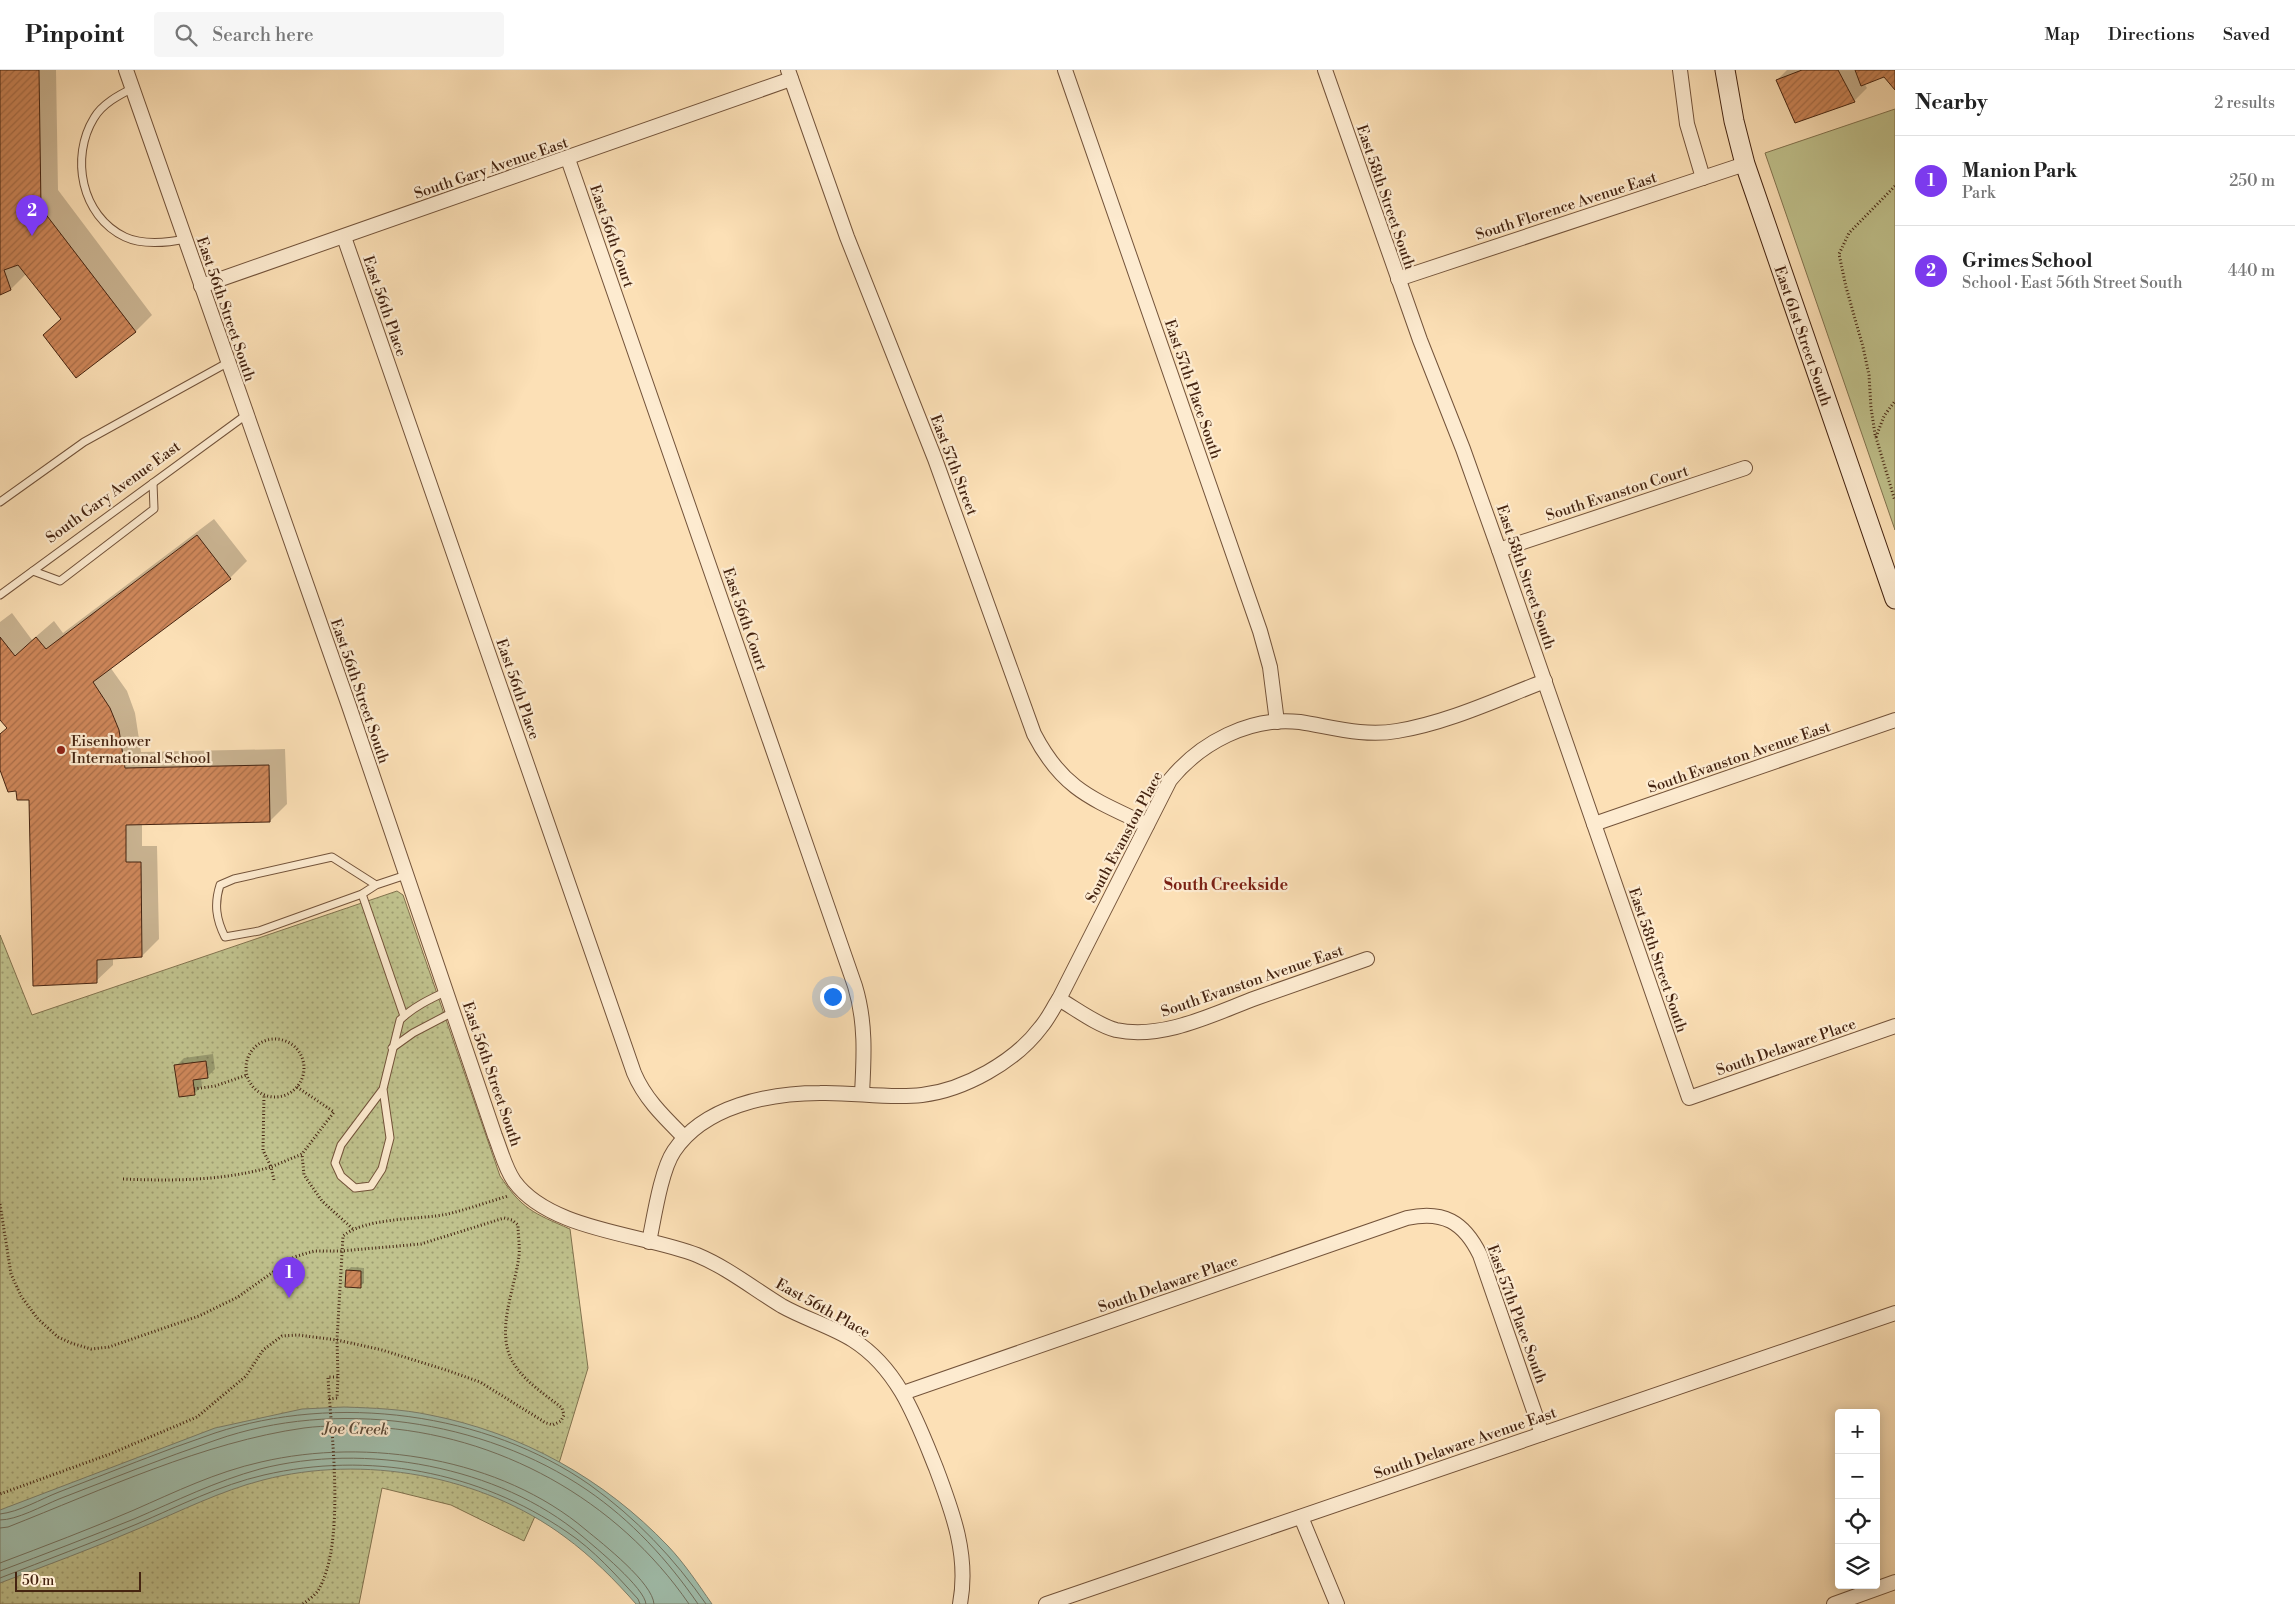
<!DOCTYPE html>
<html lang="en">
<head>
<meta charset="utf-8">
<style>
  body { margin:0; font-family:"Libre Bodoni",serif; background:#f6f6f6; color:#222 }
  .controls { position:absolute; right:15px; bottom:15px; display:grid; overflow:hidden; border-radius:5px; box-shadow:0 2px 12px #0003 }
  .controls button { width:45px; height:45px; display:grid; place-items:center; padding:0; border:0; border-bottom:1px solid #e0e0e0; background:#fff; color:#222; font:25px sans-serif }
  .scale { position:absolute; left:15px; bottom:12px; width:126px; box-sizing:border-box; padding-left:5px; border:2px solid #452411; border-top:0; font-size:14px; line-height:18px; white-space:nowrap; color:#452411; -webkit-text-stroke:4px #fdebd0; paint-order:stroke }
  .you { position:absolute; left:832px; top:926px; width:18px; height:18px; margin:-12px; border:4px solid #fff; border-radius:50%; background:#1a73e8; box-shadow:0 0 0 8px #1a73e833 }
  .badge { display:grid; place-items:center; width:32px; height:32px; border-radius:50%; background:#7c3aed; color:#fff; font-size:16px; font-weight:700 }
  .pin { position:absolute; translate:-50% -41px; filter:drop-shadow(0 1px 2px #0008) }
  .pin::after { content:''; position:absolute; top:26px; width:18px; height:15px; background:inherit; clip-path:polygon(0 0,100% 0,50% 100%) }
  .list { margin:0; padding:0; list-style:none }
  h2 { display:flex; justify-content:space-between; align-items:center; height:65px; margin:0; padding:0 20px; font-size:21px }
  h2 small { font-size:16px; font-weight:400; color:#767676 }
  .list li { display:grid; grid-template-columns:32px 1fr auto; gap:15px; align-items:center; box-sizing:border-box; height:90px; padding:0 20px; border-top:1px solid #e0e0e0 }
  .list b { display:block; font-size:19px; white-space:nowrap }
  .list p { margin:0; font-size:16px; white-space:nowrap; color:#767676 }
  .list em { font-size:16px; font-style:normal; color:#767676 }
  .icon { flex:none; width:28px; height:28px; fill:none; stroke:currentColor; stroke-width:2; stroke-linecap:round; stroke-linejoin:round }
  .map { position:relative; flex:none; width:1895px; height:1534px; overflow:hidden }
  header { display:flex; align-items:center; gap:30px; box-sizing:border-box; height:70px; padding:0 25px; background:#fff; border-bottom:1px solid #e0e0e0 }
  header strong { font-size:24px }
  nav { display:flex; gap:28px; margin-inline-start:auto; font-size:18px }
  .search { width:350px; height:45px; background:#f6f6f6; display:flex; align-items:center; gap:12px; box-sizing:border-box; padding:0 18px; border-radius:5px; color:#767676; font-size:19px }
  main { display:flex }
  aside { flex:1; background:#fff }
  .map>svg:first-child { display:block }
  .grass { fill:#c0c28d; stroke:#82734f }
  .park { fill:url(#park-dots); stroke:#82734f }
  .water { fill:#a0bdab; stroke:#7c806d }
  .shadow { fill:#0003 }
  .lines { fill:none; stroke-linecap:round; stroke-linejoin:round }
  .shore { stroke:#72705e; stroke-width:1 }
  .building { fill:url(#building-hatch); stroke:#452411 }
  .lane-casing { stroke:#73533a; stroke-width:9 }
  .street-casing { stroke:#73533a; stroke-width:16 }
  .secondary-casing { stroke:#452411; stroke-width:21 }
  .path { stroke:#452411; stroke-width:3; stroke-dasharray:1 2.5; stroke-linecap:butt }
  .lane { stroke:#fdebd0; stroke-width:7 }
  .street { stroke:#fdebd0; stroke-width:14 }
  .secondary { stroke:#fdebd0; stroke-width:19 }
  .poi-dot { fill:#8f2418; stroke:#fdebd0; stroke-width:2 }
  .labels { text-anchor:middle; stroke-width:4.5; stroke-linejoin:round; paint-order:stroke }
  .street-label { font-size:15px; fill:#452411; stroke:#fdebd0 }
  .poi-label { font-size:15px; fill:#452411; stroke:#fdebd0; text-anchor:start }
  .neighbourhood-label { font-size:16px; font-weight:bold; fill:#7a1f14; stroke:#fdebd0 }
  .water-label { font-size:16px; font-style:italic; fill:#5c4a38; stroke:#fdebd0 }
</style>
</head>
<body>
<header>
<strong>Pinpoint</strong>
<div class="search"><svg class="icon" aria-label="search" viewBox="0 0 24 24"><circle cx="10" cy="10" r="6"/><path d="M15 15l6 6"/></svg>Search here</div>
<nav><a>Map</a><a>Directions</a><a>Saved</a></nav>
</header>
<main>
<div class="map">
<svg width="1895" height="1534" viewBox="0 0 1895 1534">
  <defs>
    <pattern id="park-dots" width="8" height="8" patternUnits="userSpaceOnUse" patternTransform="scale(1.25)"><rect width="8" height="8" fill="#c0c28d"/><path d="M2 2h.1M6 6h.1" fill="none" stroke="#9e9d72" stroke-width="1.8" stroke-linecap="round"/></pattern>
    <pattern id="building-hatch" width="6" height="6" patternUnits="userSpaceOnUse" patternTransform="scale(1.25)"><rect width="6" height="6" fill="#ce875a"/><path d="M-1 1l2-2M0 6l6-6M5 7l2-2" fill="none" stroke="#a96e49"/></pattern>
  </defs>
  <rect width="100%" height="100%" fill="#fce0b6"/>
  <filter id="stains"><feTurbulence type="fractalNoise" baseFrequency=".004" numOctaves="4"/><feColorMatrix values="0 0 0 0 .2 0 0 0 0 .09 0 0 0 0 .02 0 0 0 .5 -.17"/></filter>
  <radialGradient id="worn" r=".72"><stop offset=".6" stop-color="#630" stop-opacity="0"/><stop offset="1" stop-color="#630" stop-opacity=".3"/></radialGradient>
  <path class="grass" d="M1895 39V460L1765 83Z"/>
  <path class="park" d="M397 821 403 825 500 1106C522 1139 533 1143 570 1159L588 1298 560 1390 524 1471 451 1435 382 1418 359 1534H0V865L32 945Z"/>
  <path class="water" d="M344 1337C373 1338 402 1339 430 1345 522 1363 604 1409 668 1476 685 1494 698 1514 712 1534H636C615 1510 591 1486 565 1467 482 1405 363 1384 263 1410 220 1421 181 1441 140 1458 94 1478 47 1495 0 1513V1440L215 1358 302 1339Z"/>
  <g class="shadow">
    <path d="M0 0H56L58 120 152 245 136 261 76 307 62 248 27 203 11 219 0 223Z"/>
    <path d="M1787 0H1895V18L1885 6 1864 13 1867 18 1854 31 1795 52 1777 10Z"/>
    <path d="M214 449 247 491 230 508 110 597 127 621 135 643 141 682 285 679 287 734 270 751 142 753V776H157L159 869 142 886 113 888V895L96 911 30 729 17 720 0 696V665L8 658 0 648V552L12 543 32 570 54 551 63 563Z"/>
    <path d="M213 984 215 999 207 1007 201 1008 202 1016 194 1024 176 996 184 988Z"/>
    <path d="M351 1197 364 1198V1213L360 1216 347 1201Z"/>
  </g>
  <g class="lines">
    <g class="shore">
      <path d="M0 1444C19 1442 41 1429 59 1422 111 1402 162 1381 215 1363 336 1323 486 1342 590 1415 636 1448 674 1488 706 1534"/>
      <path d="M0 1450C17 1450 42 1436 59 1429 111 1409 163 1388 216 1370 335 1328 483 1349 587 1420 631 1450 668 1490 698 1534"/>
      <path d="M0 1458 8 1457C102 1420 204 1372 304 1358 326 1355 349 1356 372 1357 498 1364 617 1429 689 1534"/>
      <path d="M0 1493C45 1476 90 1459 134 1440 175 1422 216 1402 261 1392 368 1367 501 1388 586 1460 603 1474 653 1513 654 1534"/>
      <path d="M0 1501C45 1484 89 1467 134 1449 176 1431 216 1411 260 1399 365 1372 499 1396 582 1466 596 1478 645 1518 646 1534"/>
      <path d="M0 1508C46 1490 92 1473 137 1454 179 1436 220 1415 264 1405 368 1381 478 1401 567 1462 594 1480 616 1505 638 1529L640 1534"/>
    </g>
  </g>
  <g class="building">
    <path d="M0 0H39L41 138 136 262 76 308 43 265 61 249 18 195 4 200 11 220 0 225Z"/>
    <path d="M1802 0H1838L1855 32 1795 53 1776 10Z"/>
    <path d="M1855 0H1895V20L1884 7 1861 16Z"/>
    <path d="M197 465 231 509 93 612 110 638 119 660 125 698 269 695 270 752 126 755V792H141L142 887 97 890V913L33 916 29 730H17L16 721 8 722 0 700V664L7 658 0 650V567L15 586 36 567 46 579Z"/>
    <path d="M206 991 208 1008 193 1010 195 1025 179 1027 174 995Z"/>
    <path d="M346 1200 361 1201V1218L345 1217Z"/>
  </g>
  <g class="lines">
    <defs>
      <g id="lane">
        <path d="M133 18C119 25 102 34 94 48 70 87 81 146 125 167 142 175 167 173 185 169"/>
        <path d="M0 432 84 372 227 293"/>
        <path d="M33 501 60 511 154 439 153 413"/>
        <path d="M0 525 246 345"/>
        <path d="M376 815 332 787 234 809 220 815C214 834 216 849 225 867L259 861 362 824 376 815 406 805"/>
        <path d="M362 824 404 946"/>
        <path d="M392 978 413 963 453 942"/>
        <path d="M383 1019 341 1075 335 1093 341 1106 355 1118 371 1116 382 1099 390 1068 383 1019 400 950C413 937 430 929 447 921"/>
      </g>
      <g id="street">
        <path d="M126 0 349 636 495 1066C501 1081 505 1098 514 1111 550 1161 645 1164 697 1185 728 1198 754 1219 782 1236 805 1249 831 1256 853 1270 899 1299 917 1351 936 1398 953 1443 969 1486 960 1534"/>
        <path d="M788 0 847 167 935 389 1034 664C1063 720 1093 729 1147 755"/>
        <path d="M1065 0 1260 561 1270 597 1277 652"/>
        <path d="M1325 0 1420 270 1463 379 1499 480 1689 1028 1895 956"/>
        <path d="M1680 0 1687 54 1703 108"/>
        <path d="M568 89 855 916C866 952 864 987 862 1024"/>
        <path d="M344 167 634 1003C645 1029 664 1047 684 1067"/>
        <path d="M1398 209 1745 94"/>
        <path d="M201 216 791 9"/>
        <path d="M1499 480 1745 398"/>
        <path d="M1594 754 1895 650"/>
        <path d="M1059 929C1076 939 1097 955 1116 960 1163 970 1213 944 1256 928 1293 915 1330 902 1367 889"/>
        <path d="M649 1172C654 1148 661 1100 674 1081 704 1036 769 1023 820 1023 854 1022 888 1029 922 1025 964 1020 1015 992 1041 957 1048 949 1053 938 1059 929L1170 710C1200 673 1250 646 1300 652 1332 657 1364 667 1397 661 1447 653 1498 629 1545 611"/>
        <path d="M903 1323 1407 1148C1443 1140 1464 1152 1480 1185L1542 1364"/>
        <path d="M1301 1447 1337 1534"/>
        <path d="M1046 1534 1895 1243"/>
        <path d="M1834 1534 1895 1512"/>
      </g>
      <path id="secondary" d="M1725 0 1734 51 1745 94 1895 529"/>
    </defs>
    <use href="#lane" class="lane-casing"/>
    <use href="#street" class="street-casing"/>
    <use href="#secondary" class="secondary-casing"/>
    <g class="path">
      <path d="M1895 116 1849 163 1839 184 1846 217 1863 277 1869 305 1871 338 1875 364 1895 431"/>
      <path d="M1876 367 1884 346 1895 331"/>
      <circle cx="275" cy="998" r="29"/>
      <path d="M297 1017 334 1042 302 1084"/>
      <path d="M194 1019 215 1016 247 1005"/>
      <path d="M123 1109C173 1111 222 1111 271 1097L263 1080 264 1025"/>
      <path d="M274 1110 271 1097 302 1084 304 1105 322 1131 353 1159"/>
      <path d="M0 1134 11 1204 21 1226 38 1249 58 1267 71 1273 91 1279 109 1277 199 1246 238 1227 294 1187 314 1181H341L421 1174 504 1148 512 1150 518 1155C518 1165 520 1176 519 1186 515 1219 494 1263 514 1294 525 1312 546 1325 562 1338L564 1345 561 1351 553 1355 546 1353 480 1312 449 1301 382 1280 337 1270 298 1265 282 1266 263 1280 246 1306 197 1347 110 1384 0 1424"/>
      <path d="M329 1329 337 1328 338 1307"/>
      <path d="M303 1534C308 1530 316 1525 319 1519 346 1470 331 1363 328 1307H338L337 1270 343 1166C366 1147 419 1150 448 1144 468 1139 488 1132 508 1126"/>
    </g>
    <use href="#lane" class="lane"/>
    <use href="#street" class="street"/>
    <use href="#secondary" class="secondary"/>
  </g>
  <circle class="poi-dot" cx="61" cy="680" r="5"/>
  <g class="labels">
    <g class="street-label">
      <text transform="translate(491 98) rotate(-19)" y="5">South Gary Avenue East</text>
      <text transform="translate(1386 127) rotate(71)" y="5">East 58th Street South</text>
      <text transform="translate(1566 136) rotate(-18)" y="5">South Florence Avenue East</text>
      <text transform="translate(612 166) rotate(71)" y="5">East 56th Court</text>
      <text transform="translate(385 236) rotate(71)" y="5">East 56th Place</text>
      <text transform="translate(226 239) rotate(71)" y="5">East 56th Street South</text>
      <text transform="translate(1803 266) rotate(71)" y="5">East 61st Street South</text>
      <text transform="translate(1193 319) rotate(71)" y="5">East 57th Place South</text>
      <text transform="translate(954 395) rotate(69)" y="5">East 57th Street</text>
      <text transform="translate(113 422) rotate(-36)" y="5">South Gary Avenue East</text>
      <text transform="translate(1617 423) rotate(-18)" y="5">South Evanston Court</text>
      <text transform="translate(1526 507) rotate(71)" y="5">East 58th Street South</text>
      <text transform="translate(745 549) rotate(71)" y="5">East 56th Court</text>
      <text transform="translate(518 619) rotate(71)" y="5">East 56th Place</text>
      <text transform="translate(360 621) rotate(71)" y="5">East 56th Street South</text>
      <text transform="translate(1739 687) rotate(-19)" y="5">South Evanston Avenue East</text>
      <text transform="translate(1124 767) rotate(-62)" y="5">South Evanston Place</text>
      <text transform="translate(1658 890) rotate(71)" y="5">East 58th Street South</text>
      <text transform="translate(1252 911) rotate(-19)" y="5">South Evanston Avenue East</text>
      <text transform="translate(1786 977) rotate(-19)" y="5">South Delaware Place</text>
      <text transform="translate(492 1004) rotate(71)" y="5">East 56th Street South</text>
      <text transform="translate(1168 1214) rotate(-19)" y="5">South Delaware Place</text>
      <text transform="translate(823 1238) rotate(29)" y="5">East 56th Place</text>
      <text transform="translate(1517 1244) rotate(70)" y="5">East 57th Place South</text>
      <text transform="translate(1465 1373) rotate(-19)" y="5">South Delaware Avenue East</text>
    </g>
    <g class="poi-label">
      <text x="71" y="676">Eisenhower<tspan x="71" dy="17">International School</tspan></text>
    </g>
    <g class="neighbourhood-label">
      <text x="1226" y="820">South Creekside</text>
    </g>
    <g class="water-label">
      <text transform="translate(356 1358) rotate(1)" y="6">Joe Creek</text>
    </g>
  </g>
  <rect width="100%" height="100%" filter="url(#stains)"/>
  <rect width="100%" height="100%" fill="url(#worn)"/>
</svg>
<div class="controls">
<button>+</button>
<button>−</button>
<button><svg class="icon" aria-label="locate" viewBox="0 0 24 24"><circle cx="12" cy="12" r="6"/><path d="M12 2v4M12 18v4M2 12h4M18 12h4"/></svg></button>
<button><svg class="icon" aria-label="layers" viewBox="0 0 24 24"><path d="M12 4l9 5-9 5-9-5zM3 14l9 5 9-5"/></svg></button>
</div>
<div class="scale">50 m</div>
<div class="you"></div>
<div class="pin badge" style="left:289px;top:1228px">1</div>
<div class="pin badge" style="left:32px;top:166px">2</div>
</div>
<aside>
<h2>Nearby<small>2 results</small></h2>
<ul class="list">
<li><span class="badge">1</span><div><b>Manion Park</b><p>Park</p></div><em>250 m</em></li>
<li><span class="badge">2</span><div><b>Grimes School</b><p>School · East 56th Street South</p></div><em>440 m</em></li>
</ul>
</aside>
</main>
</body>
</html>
